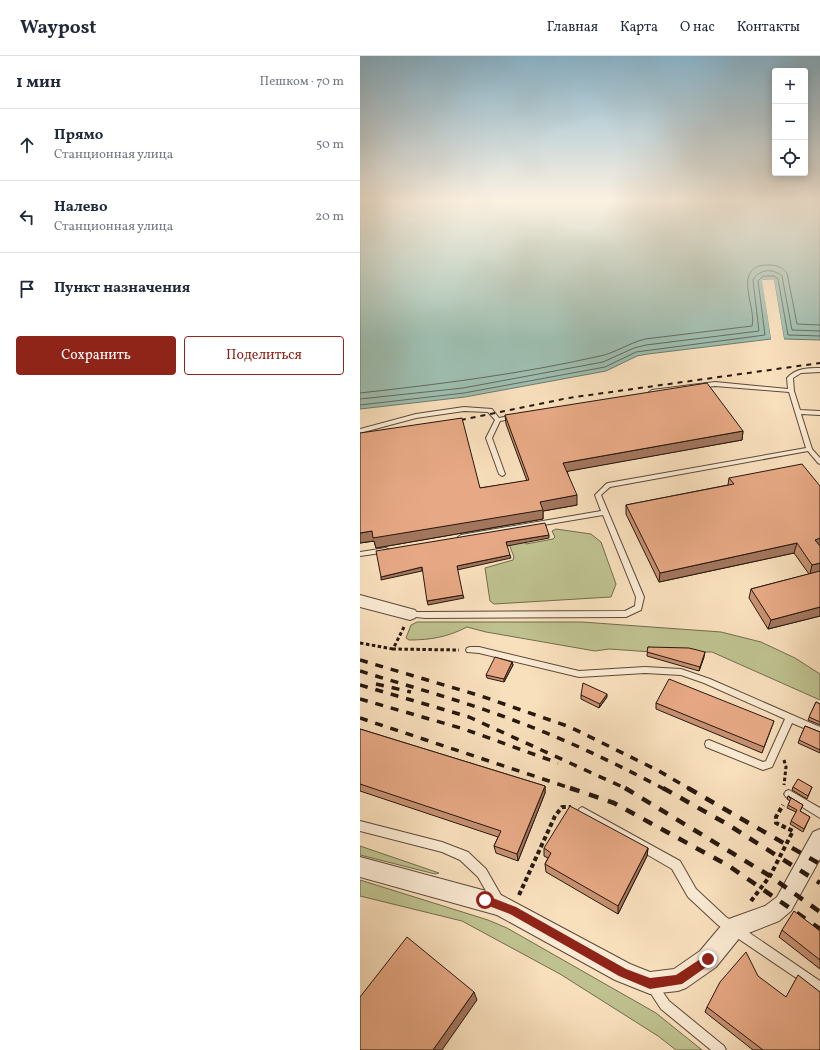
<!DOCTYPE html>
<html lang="ru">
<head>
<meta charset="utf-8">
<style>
  body { margin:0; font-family:Vollkorn,serif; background:#f6f6f7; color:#1f2937 }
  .controls { position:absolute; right:12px; top:12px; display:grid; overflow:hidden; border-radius:4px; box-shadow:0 2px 10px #0003 }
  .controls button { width:36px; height:36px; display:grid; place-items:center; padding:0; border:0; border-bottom:1px solid #e0e1e3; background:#fff; color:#1f2937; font:20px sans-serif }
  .stop { position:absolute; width:12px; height:12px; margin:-9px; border:3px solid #8f2418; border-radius:50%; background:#fff }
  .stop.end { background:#8f2418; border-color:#fff; box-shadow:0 1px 4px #0008 }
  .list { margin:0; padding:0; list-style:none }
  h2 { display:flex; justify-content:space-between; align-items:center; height:52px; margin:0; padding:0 16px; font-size:17px }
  h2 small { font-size:13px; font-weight:400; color:#747a83 }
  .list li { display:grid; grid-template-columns:26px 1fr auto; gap:12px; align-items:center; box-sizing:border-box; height:72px; padding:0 16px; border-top:1px solid #e0e1e3 }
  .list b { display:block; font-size:15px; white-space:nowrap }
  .list p { margin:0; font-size:13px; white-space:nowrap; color:#747a83 }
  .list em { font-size:13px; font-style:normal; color:#747a83 }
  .actions { display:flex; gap:8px; padding:12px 16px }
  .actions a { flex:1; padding:9px 0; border:1px solid #8f2418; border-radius:4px; text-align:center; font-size:14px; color:#8f2418 }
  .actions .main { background:#8f2418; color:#fff }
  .icon { flex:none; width:22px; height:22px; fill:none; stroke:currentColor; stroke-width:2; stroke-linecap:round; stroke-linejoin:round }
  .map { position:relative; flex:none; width:460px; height:994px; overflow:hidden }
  header { display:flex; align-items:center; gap:24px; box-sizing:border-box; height:56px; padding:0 20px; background:#fff; border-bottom:1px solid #e0e1e3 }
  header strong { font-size:19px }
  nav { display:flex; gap:22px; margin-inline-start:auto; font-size:14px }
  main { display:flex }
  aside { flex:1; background:#fff }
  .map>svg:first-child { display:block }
  .green { fill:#bfc290; stroke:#736c4e }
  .water { fill:#9ebdaf; stroke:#6e7b6e }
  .pier { fill:#f9e0bd }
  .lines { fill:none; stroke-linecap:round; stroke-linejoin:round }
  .shore { stroke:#626a5e; stroke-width:1 }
  .service-casing { stroke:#5c4939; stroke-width:2 }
  .minor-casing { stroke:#5c4939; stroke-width:2 }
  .path-far1 { stroke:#27170d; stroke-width:3; stroke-dasharray:3.5 2.5; stroke-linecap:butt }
  .path { stroke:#27170d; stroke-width:4; stroke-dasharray:4.5 3; stroke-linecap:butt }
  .service { fill:#fbebd4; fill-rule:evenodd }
  .minor { fill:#fbebd4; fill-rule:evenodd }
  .rail-far2 { stroke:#27170d; stroke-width:2; stroke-dasharray:5 5; stroke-linecap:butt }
  .rail-far1 { stroke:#27170d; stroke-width:3.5; stroke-dasharray:8 8; stroke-linecap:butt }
  .rail { stroke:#27170d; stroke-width:4.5; stroke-dasharray:10 10; stroke-linecap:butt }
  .wall { fill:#c79172; stroke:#27170d }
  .shaded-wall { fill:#a2765d; stroke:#27170d }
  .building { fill:#e7a985; stroke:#27170d }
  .route { fill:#8f2418 }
</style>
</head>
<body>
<header>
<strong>Waypost</strong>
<nav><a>Главная</a><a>Карта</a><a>О нас</a><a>Контакты</a></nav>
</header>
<main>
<aside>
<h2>1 мин<small>Пешком · 70 m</small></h2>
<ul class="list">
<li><svg class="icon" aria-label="ahead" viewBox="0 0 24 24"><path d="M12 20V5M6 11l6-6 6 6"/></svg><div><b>Прямо</b><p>Станционная улица</p></div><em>50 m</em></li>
<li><svg class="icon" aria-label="left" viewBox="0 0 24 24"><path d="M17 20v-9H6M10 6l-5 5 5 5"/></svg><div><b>Налево</b><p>Станционная улица</p></div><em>20 m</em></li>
<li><svg class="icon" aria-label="arrive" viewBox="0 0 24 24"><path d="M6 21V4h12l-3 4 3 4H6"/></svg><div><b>Пункт назначения</b></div></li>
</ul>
<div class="actions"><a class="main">Сохранить</a><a>Поделиться</a></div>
</aside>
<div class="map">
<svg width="460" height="994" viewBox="0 0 460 994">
  <rect width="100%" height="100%" fill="#f9e0bd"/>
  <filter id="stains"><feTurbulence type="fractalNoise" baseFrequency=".005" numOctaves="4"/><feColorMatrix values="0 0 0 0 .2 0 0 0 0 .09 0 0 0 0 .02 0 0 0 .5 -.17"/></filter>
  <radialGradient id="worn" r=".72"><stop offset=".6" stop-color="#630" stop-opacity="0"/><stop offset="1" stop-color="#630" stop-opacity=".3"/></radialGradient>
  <g class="green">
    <path d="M196 473 231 478 241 486 256 528 251 541 134 548 130 545 125 512 153 504 154 501 147 483 162 481 166 488 193 483 195 481 192 475Z"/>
    <path d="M57 566H222L361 576 401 586 435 602 460 618V644L352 596H292L249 593 235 595 126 576 107 571C88 581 70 584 49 584L46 582 51 569Z"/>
    <path d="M0 790 79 817 75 818 0 799Z"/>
    <path d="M0 824 128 864 147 872 296 957 342 994H316L298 980 200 918 102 865 0 840Z"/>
  </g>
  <path class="water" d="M0 144H460V284L424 283 414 225 403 224 411 283 288 298 277 300 246 315 105 341 0 353Z"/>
  <path class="pier" d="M402 224H414L424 283H422L412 226H405L413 283H411Z"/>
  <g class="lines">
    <g class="shore">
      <path d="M0 337C81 328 161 318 240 300 255 297 269 287 285 283L392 270C397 251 370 208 410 209 417 209 423 212 427 217L437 268 460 269"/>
      <path d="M0 343 103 332 243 306 274 292 286 289 399 275 393 224C399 213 413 212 422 220L432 274 460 275"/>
      <path d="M0 349 104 337 245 311 276 296 405 279 398 225 403 220H414L418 223 428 279 460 280"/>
    </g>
    <defs>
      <g id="service">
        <path d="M460 312V316L441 317 433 322 434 335 440 354 460 355V359L441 358 452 393 460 402V408L458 407 448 395 250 431 241 439 284 541 281 554 266 561 65 562 47 560 46 558 47 556H65L265 555 275 550 276 541 243 459 101 483 98 481 101 479 241 455 235 439 246 428 248 427 446 392 429 336 355 330 292 338 289 336 292 334 355 326 428 333 427 322C436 312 448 312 460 312Z"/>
        <path d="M104 351 132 353 139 362 154 359 157 361 156 362 140 365 132 382 145 418 144 419 142 420 139 418 126 382 135 364 128 356 104 355 56 362 0 377V373L56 358Z"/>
        <path d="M26 492 29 494 28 496 0 500V496Z"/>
        <path d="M110 591H119L219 615 285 611 321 613 350 623 460 671V679L432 667 412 711 403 714 346 691 345 688 346 685 349 684 403 706 406 705 425 663 344 627 321 619 285 617 219 621 119 597 107 596 106 594 107 592Z"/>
        <path d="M429 734 460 752V762L426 741 424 738 426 735Z"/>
        <path d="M222 751 320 805 336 833 366 861 460 925V938L358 869 328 841 312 813 219 759 217 756 219 753Z"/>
        <path d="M0 765 82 786 108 796 126 813 142 841 143 845 142 849 138 850 134 849 118 821 100 804 82 796 0 775Z"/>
        <path d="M292 924 296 926 309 945 364 990 366 994H351L301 953 286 930 288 926Z"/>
      </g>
      <g id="minor">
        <path d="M0 539 55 554 58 558 55 562 50 564 0 551Z"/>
        <path d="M460 773V803L431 855 419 865 381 880 356 911 326 932 318 935 290 938 255 924 137 859 0 821V801L141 839 270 908 290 916 314 913 340 895 366 864 405 850 417 841 453 776Z"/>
      </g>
    </defs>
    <use href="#service" class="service-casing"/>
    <use href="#minor" class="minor-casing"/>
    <g class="path-far1">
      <path d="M44 571 33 593 99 594"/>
      <path d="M0 587 33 593"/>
      <path d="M424 704 426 711 424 729"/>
    </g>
    <g class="path">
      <path d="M159 839 195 760 202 751H211"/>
      <path d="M391 845 410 820 433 775 416 767V761L423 749"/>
    </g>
    <use href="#service" class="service"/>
    <use href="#minor" class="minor"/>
    <path class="rail-far2" d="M91 366 208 342 460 307"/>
    <g class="rail-far1">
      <path d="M0 604 121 640 210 671 299 715 330 733"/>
      <path d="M0 615C51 631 103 645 153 664 205 683 255 707 304 733"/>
      <path d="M16 628 51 636"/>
      <path d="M0 629 109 661 267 733"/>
      <path d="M0 643 104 673 198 707"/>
      <path d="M0 662 213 733"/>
    </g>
    <g class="rail">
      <path d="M210 732 254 747 369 810 460 873"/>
      <path d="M265 732 410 820 460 856"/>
      <path d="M303 732 367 768 460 827"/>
      <path d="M328 732 460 808"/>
    </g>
  </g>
  <g class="wall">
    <path d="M145 359 383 375 382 384 207 415 217 449 183 455V463L16 492 14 485 0 487V377L120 432 167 425 146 368Z"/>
    <path d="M369 422 460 430V560L408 573 389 542 391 533 449 518 434 497 299 526 266 458V449L368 429Z"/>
    <path d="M288 591 344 601 339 615 287 600Z"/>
    <path d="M152 606 153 609 144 626 127 622 126 619Z"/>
    <path d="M221 639 247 641 239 652 221 643Z"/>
    <path d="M456 646 460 648V669L448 664Z"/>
    <path d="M296 647 414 665 402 697 296 653Z"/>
    <path d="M445 670 460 676V697L438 687Z"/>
    <path d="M0 673 185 730V737L158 805 136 797 134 790 138 781 0 735Z"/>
    <path d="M433 731H452L447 743 432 734Z"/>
    <path d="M428 740 443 749 440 755 450 761 443 776 430 768 436 756 427 752 430 745 427 743Z"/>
    <path d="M184 792H288L287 800 258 858 186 816 185 808 188 802 184 800Z"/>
    <path d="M422 874 460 875V913L419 881Z"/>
    <path d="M398 920 460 994H393L345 956 347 951Z"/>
  </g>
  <g class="shaded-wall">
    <path d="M383 375 382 384 204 416 203 407Z"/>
    <path d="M217 439V449L183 455V463L16 492 14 485 0 487V477Z"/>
    <path d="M189 479V482L147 490 146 486Z"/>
    <path d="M460 482V491L455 484Z"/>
    <path d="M437 487 434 497 299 526 300 517Z"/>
    <path d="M150 499 151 502 97 514V510Z"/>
    <path d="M460 507V516L450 518 452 509Z"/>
    <path d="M62 511V515L21 524V521Z"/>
    <path d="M103 539 104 542 68 549 67 545Z"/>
    <path d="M460 551V560L408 573 411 564Z"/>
    <path d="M345 596 344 601 339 615 340 611Z"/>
    <path d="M152 606 153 609 144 626V623Z"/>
    <path d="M247 638V641L239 652 240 648Z"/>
    <path d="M185 730V737L158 805 157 798Z"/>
    <path d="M288 792 287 800 258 858V850Z"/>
    <path d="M114 936 117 944 82 994H73Z"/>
  </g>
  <g class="building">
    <path d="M347 327 383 375 203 407 217 439 180 446 183 454 13 482 12 475 0 477V377L102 362 120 432 169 424 145 359Z"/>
    <path d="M442 408 460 430V482L455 484 460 490V507L452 509 437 487 300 517 266 449 374 428 369 422Z"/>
    <path d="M185 467 189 479 146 486 150 499 97 510 103 539 67 545 62 511 21 521 16 495Z"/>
    <path d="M460 515V551L411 564 391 533Z"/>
    <path d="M288 591 329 592 345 596 340 611 287 596Z"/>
    <path d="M135 601 152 606 144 623 126 619Z"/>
    <path d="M309 623 414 665 404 691 296 647Z"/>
    <path d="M223 627 247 638 240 648 221 639Z"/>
    <path d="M456 646 460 648V666L449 661Z"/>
    <path d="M445 670 460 676V694L439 684Z"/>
    <path d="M0 673 185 730 157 798 134 790 141 775 0 728Z"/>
    <path d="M438 723 452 731 448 740 433 731Z"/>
    <path d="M428 740 443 749 440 755 450 761 444 773 431 765 437 754 428 749 431 742Z"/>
    <path d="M210 750 288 792 258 850 185 808 191 797 184 792Z"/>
    <path d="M434 855 460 875V904L422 874Z"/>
    <path d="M47 881 114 936 73 994H0V941Z"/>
    <path d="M386 896 398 920 426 941 438 919 460 936V994H403L347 951 360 926Z"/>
  </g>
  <linearGradient id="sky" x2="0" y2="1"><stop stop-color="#8ab8d1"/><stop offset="0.51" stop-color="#fcf1e1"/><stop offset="1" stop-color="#fcf1e1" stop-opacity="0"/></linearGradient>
  <rect width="460" height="283" fill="url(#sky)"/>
  <path class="route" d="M125 839 156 851 266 913 290 922 316 919 348 898 352 900 353 903 352 907 322 928 290 933 259 920 150 858 121 847 120 844 121 841Z"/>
  <rect width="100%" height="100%" filter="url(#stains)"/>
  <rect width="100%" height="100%" fill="url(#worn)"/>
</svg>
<div class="controls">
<button>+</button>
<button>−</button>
<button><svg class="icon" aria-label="locate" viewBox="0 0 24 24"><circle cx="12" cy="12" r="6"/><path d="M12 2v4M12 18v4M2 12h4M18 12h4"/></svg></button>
</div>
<div class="stop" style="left:125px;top:844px"></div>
<div class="stop end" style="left:348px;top:903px"></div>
</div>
</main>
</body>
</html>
